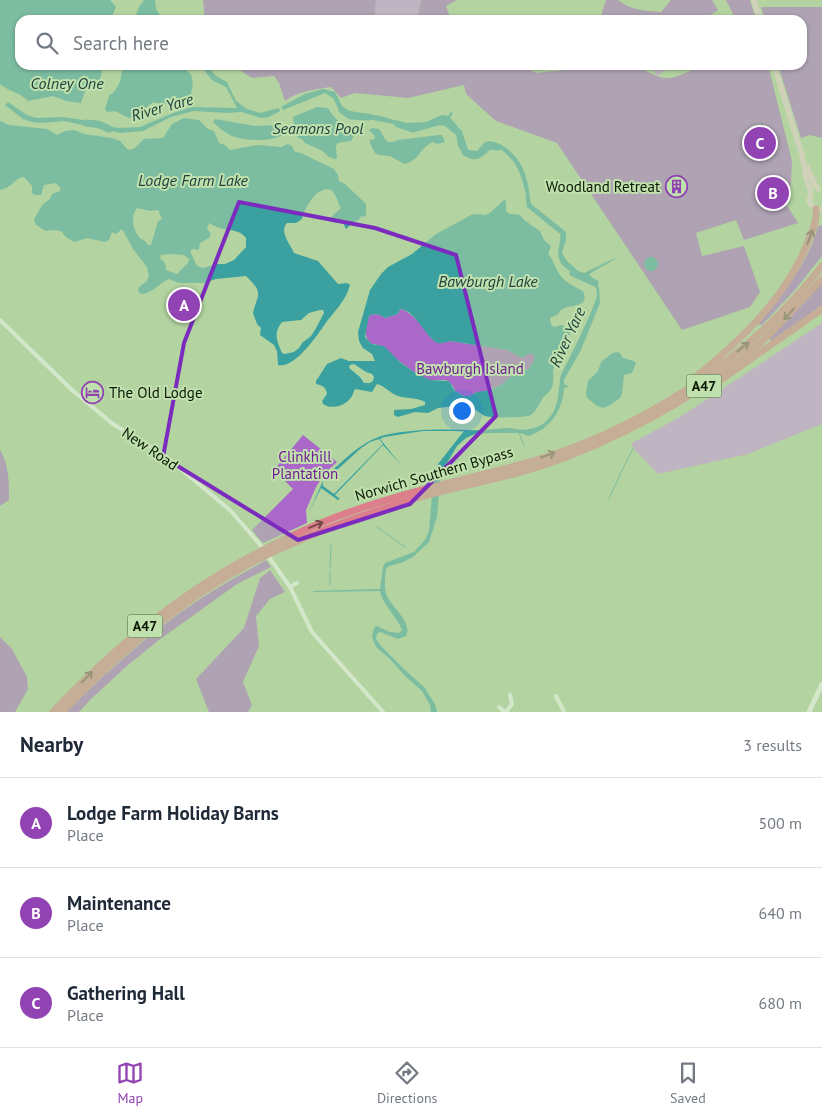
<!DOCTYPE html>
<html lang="en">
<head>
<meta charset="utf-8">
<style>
  body { margin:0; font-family:"PT Sans",sans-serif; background:#f2f2f3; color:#1f2937 }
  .you { position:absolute; left:461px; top:410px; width:18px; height:18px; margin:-12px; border:4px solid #fff; border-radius:50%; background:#1a73e8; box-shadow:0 0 0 8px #1a73e833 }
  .badge { display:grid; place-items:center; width:32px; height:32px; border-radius:50%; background:#9143b3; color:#fff; font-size:16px; font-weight:700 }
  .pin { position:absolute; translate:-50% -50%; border:2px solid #fff; box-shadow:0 1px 5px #0006 }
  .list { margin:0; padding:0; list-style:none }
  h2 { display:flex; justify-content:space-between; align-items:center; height:65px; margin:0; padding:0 20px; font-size:21px }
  h2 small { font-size:16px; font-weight:400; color:#747a83 }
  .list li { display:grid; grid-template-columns:32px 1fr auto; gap:15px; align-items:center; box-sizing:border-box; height:90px; padding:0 20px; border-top:1px solid #e0e1e3 }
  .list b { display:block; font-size:19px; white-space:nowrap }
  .list p { margin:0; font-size:16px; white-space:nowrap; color:#747a83 }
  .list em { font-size:16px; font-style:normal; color:#747a83 }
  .icon { flex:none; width:28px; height:28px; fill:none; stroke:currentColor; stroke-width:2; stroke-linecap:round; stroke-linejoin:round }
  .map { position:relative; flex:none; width:822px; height:712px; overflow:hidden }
  .search { position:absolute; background:#fff; box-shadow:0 1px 4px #0004; left:15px; right:15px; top:15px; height:55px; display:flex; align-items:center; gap:12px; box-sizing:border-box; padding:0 18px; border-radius:15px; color:#747a83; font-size:19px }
  .sheet { height:335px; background:#fff }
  nav { display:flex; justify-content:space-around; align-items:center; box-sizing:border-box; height:70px; border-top:1px solid #e0e1e3; background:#fff; font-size:14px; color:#747a83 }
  nav a { display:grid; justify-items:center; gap:2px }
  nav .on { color:#9143b3 }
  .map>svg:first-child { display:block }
  .green { fill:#ce91eb }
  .forest { fill:#aa68c9 }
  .water { fill:#3aa1a0; fill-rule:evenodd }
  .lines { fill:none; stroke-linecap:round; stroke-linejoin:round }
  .stream { stroke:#3aa1a0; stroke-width:1 }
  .river { stroke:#3aa1a0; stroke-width:7 }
  .minor { stroke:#fff; stroke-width:4 }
  .tertiary { stroke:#fff; stroke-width:5 }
  .secondary { stroke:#f2cfd4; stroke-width:5.5 }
  .trunk { stroke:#dc7e8b; stroke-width:7 }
  .oneway { stroke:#744a48 }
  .marked { fill:none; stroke:#7b2cbf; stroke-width:4; stroke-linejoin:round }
  .labels { text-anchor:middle; stroke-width:4; stroke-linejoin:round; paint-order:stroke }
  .shield { fill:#c0e1ad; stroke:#425437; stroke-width:1 }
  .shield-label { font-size:14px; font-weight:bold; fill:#0c1705 }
  .poi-label { font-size:15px; fill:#0c1705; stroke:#c0e1ad; text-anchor:end }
  .park-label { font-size:15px; fill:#721c93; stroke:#c0e1ad }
  .street-label { font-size:15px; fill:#0c1705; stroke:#c0e1ad }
  .water-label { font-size:16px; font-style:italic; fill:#1e3d3d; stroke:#c0e1ad }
</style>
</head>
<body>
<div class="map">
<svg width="822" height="712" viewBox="0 0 822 712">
  <rect width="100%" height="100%" fill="#b3d4a0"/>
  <g class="green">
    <path d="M376 0H421L417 20H374Z"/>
    <path d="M657 65H673L657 76 652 68Z"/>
    <path d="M822 323V424L748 454 658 474 633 448 632 443 680 417Z"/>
  </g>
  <g class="forest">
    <path d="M203 0H376L374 20H205Z"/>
    <path d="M421 0H457L446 6 451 20H417Z"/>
    <path d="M606 0H618C630 10 646 11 661 12L671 0H712L718 10 704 20H602V12Z"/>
    <path d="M726 0H750L755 17 735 18Z"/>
    <path d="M761 7H822V138L810 135 801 138 778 65H802V20H765Z"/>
    <path d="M232 65H520L536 73 565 70 566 65H641V68C667 84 673 79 698 67L699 65H768L792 161 791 184 786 204 798 223 744 240 736 220 696 233 702 256 744 246 760 292 750 307 682 330 557 143 496 121 466 94 464 85 408 98 355 93 341 98 331 87C316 89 298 91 285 101L279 83 274 76 252 78Z"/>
    <path d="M822 225V256L795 290 762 325 756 324C782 294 808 265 818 226Z"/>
    <path d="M822 282V305L772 342 769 338Z"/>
    <path d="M400 309C412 311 428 333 436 342L450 341 508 350 522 358 530 353 533 354 535 358 529 369 517 374 501 385 484 392H477L470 396H464L455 391 453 386 446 380H429L414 372 376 344H372C362 336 366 327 369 316 375 313 380 314 385 318L398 314Z"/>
    <path d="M303 435 337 462 325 473 316 487 306 510 307 523 263 543 252 530 293 489 274 470Z"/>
    <path d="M0 450C9 465 9 482 9 500L0 506Z"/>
    <path d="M266 560 271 567 237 584 159 640 128 665 91 699 79 712H66C108 671 151 631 200 599 221 585 244 573 266 560Z"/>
    <path d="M270 570 285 592 270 599 256 616 259 646 243 682 252 705 248 712H209L196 679 244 628 260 578Z"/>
    <path d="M0 637 12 649 27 677 28 689 15 712H0Z"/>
  </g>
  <g class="water">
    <path d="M0 0H110L116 7 112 16 107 19 20 20V65H103L100 80 87 86 81 103 66 101 53 96 28 101C20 92 9 92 0 84Z"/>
    <path d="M144 0H155L156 9 163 20H132L135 18 139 7Z"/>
    <path d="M123 65C139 65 183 60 191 75 194 81 192 88 191 94 184 101 162 106 153 102L134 118H129L115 111 107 112 105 109 109 96 114 92 120 82Z"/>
    <path d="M200 65H206L215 75 227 82 236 101 247 109 260 113 279 108 280 111 269 117 261 118 242 112 227 113 194 111 171 117 143 131 120 133 64 121 42 123 32 122 23 119 5 105 8 102 27 115 37 118 62 117 77 119 118 128 140 127 173 113 191 107 237 108 226 87 212 80Z"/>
    <path d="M323 89 335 92 344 110 380 116 405 123 426 122 442 115 448 116 451 112 453 113 450 118C457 125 464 133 462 143L469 150 477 151 485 142C491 140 498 143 503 146 525 160 528 181 531 204L566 232V240L562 252 566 260 578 271 584 273 615 258V259L589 274 599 287 600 303 581 350 564 380V384L569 387 564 388C563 410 550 429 529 436L519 433H492L475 434 466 438 457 446 441 473 437 517 429 542 413 557 401 563 389 566 386 569C385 576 384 586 386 593 390 607 413 621 406 636L398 639 380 632 377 634 376 639 381 646 403 668 424 687 435 704 437 712H431L430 705 422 691 404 675 390 659 376 647 372 637 374 628 377 626 390 632 399 633 402 630C397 616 382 605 380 591L313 592V591L380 589 383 567 385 563 414 552 425 540 429 531 434 471 438 464 464 431H423L384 437 380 439 401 465 383 445 335 495 340 499 338 500 321 488 309 512 323 481V486L334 494 383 444 379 439 370 442 360 449 326 480 324 478C342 462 361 441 385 435 412 429 442 429 468 430 481 431 494 429 506 428 514 428 521 431 529 429 537 428 543 425 548 419 559 408 558 394 560 380 561 372 566 366 569 359 574 349 598 301 597 293 596 275 570 277 561 263 554 251 562 245 560 234L527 207C526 203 526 199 526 195 522 174 513 151 491 146L484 149 477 156 466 154 460 149 458 146 456 133 449 124 443 121 424 128H415L341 114 333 98 325 93 283 110 281 107 305 94Z"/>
    <path d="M317 107 328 108C332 115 338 123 346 125 353 126 357 125 363 128V130H357L351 141 338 143 336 146 337 158 335 159 329 157 321 150 305 143 302 139 298 138 294 126 293 117Z"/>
    <path d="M184 118 199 120 208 129 214 131 219 143 225 145 230 150 258 145 281 147 288 144 292 146 295 152 301 153 334 169 338 175 339 181 345 184 366 204V215L364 217 361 216 359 220 354 222 346 229 343 223 332 222 330 218 341 208C338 203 336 193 331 190 317 185 304 209 302 219L296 223H287C279 232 290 244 294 253L318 261 338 284 347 283 350 285C346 302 332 313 323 327 315 338 294 369 278 365L277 351 274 345 260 335 261 328 257 324 253 313C258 292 264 294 246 276L216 279 204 283H179L169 279C159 283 152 294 141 294L138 291 139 287 147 281 149 276 147 267 133 249 122 229 116 234 112 232 109 240 105 242 87 238 74 242 66 237 61 231 52 230 46 231 36 225 34 219 43 204 50 199 52 194 60 191V187L55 183 44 185 41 195H35L32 193V186L24 177C14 178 14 187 0 190V121L9 125 47 129 57 135 65 131 74 130 84 134 112 138 120 141 127 149 130 150 135 148 144 139 163 138 172 124ZM137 208 150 211 158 210 162 219 158 221 151 245H148L144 240 141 239C133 232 130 216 137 208ZM209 223C213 225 216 227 220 228 230 231 239 229 246 238V247L234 260 225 264H217L203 268 197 266 190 251 193 249 197 250 199 249 200 243 209 238 211 234 207 229ZM171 254 184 255 189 259 188 263 177 274 166 270 165 263 160 258 161 255ZM320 310H323L324 313 315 330 311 336 302 343 299 348 294 352 285 354 282 353C277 341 273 333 282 322L301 320 309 313Z"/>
    <path d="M215 119 255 126 281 125H284L286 130C281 144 241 141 230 135 224 132 219 127 214 123L213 121Z"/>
    <path d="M373 128 379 129C385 136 385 147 397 140L440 135H442L445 142 437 144 433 142C418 149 421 160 404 164L390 156 379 155 375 153 370 143V140L375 139 374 135 369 130 370 129Z"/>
    <path d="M504 200 506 201V211L510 214 520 215 524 220 540 231 544 240 551 246 548 254C554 260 555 268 560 275 565 282 575 287 583 291 590 308 572 304 563 309 560 310 559 313 557 315 554 316 552 317 550 318L551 325 554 327 562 325 571 330C567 342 560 353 555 365 551 372 555 380 552 387 550 392 545 395 542 399 539 405 536 411 531 415 526 418 489 418 485 416 482 415 479 411 475 410L470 411 465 405 438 408 428 413 415 412 398 417 394 415V410L411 409 425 405V402C417 397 407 399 398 396 390 393 385 386 377 384L372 392 355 389C354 391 353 394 352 396 346 406 332 410 323 404L322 401 327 394C326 387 322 385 316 384V381L327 364 341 358 349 361H375L372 354 363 348 359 341 358 332 370 290 381 274 388 267 412 254 436 234 473 214 485 215 490 213ZM400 309C416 310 427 340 438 343 442 344 446 342 450 341L508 350 522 358 530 353 533 354 535 358 529 369 522 373 510 377 501 385 490 390 477 392 470 396H464L455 391 449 381 430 380 414 372 400 362 384 346 372 344 365 337 369 316C375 313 379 314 385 318L398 314ZM354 364 366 372 372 374 374 377 373 381 370 383H364L360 377 349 368 350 365Z"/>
    <circle cx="651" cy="264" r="7"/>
    <path d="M616 352 620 353 623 358 634 361 636 363 632 373 624 375 622 394 620 398 610 405 603 408 597 406 587 398 586 393 588 381 598 371 601 362 611 354Z"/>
  </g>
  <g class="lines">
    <g class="stream">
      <path d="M519 433 524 446"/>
      <path d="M626 463 633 448"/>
      <path d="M609 499 625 464"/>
      <path d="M377 527 405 547"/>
      <path d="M330 568 331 545"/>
      <path d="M330 585V571"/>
    </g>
    <g class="river">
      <path d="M342 110 350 116 368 117"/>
      <path d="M86 123 98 124 109 129"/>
      <path d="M398 124 413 129 438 122H446L459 133 465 152C476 160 481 154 489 146L498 147"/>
      <path d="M573 273 595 283"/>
    </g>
    <g class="minor">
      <path d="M0 320 72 390 113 424 165 456 230 510 262 547 290 587 312 632 383 712"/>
      <path d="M290 587 297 583"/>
      <path d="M556 696 564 712"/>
      <path d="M499 707 505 712"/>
      <path d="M506 712 512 704 510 695"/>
    </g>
    <path class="tertiary" d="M809 712 822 684"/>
    <g class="secondary">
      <path d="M754 0 760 20"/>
      <path d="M774 65 802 155 806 177 811 193 809 200 811 205 816 209 822 210"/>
      <path d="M807 166 815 185 818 189"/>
    </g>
    <g class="trunk">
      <path d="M692 380C739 342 788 297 809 239 813 229 817 221 816 209"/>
      <path d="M701 394 822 309"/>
      <path d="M53 712C132 628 219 564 326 521 390 495 457 482 523 464 638 432 748 361 822 266"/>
      <path d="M62 712C122 649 195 588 275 551 321 530 369 512 417 498 466 484 517 476 564 458 635 430 702 394 760 343 782 323 802 300 822 279"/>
    </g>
  </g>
  <defs><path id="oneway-shaft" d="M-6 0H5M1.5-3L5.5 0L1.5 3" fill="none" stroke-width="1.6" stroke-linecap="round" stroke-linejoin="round" transform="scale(1.25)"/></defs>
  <g class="oneway">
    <use href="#oneway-shaft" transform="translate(810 237) rotate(-69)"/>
    <use href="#oneway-shaft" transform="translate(789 314) rotate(133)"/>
    <use href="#oneway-shaft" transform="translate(743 347) rotate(-39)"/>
    <use href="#oneway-shaft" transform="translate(548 455) rotate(-19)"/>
    <use href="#oneway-shaft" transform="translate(316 525) rotate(-23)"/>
    <use href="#oneway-shaft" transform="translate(87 677) rotate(-46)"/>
  </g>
  <path d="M0 0H822V712H0ZM239 202 375 228 456 255 496 416 410 504 298 540 163 457 184 343Z" fill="#b3d4a0" fill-opacity=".55" fill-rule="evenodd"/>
  <path class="marked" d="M239 202 375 228 456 255 496 416 410 504 298 540 163 457 184 343Z"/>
  <defs>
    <symbol id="building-ring" viewBox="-11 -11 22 22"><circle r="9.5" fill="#c0e1ad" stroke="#9143b3" stroke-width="1.5"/><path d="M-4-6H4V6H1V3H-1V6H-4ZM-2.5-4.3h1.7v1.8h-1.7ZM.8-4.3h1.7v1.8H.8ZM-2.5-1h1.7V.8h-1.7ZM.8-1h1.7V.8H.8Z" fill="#9143b3"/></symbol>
    <symbol id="hotel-ring" viewBox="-11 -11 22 22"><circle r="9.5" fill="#c0e1ad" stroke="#9143b3" stroke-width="1.5"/><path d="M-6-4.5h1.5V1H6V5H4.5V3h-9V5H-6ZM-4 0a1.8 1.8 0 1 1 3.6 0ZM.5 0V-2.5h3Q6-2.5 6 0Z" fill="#9143b3"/></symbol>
  </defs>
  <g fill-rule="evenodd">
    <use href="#building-ring" x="664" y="174" width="25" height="25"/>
    <use href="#hotel-ring" x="80" y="380" width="25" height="25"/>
  </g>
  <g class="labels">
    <g class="shield">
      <rect x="686.5" y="374.5" width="35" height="23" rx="4"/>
      <rect x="127.5" y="614.5" width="35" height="23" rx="4"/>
    </g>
    <g class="shield-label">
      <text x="704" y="391">A47</text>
      <text x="145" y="631">A47</text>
    </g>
    <g class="poi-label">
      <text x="660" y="192">Woodland Retreat</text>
      <text x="109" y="398" text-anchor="start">The Old Lodge</text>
    </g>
    <g class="park-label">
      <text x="470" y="374">Bawburgh Island</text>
      <text x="305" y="462">Clinkhill<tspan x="305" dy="17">Plantation</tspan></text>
    </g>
    <g class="street-label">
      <text transform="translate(150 449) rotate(34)" y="5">New Road</text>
      <text transform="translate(434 474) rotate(-16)" y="5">Norwich Southern Bypass</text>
    </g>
    <g class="water-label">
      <text x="67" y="89">Colney One</text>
      <text transform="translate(162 107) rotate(-16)" y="6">River Yare</text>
      <text x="318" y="134">Seamons Pool</text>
      <text x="193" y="186">Lodge Farm Lake</text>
      <text x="488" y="287">Bawburgh Lake</text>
      <text transform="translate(567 337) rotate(-65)" y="6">River Yare</text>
    </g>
  </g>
</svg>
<div class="you"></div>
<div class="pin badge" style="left:184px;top:305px">A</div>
<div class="pin badge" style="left:773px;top:193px">B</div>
<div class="pin badge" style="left:760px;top:143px">C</div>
<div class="search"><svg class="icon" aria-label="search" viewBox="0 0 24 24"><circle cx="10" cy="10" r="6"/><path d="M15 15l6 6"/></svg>Search here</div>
</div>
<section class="sheet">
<h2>Nearby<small>3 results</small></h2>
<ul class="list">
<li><span class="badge">A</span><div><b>Lodge Farm Holiday Barns</b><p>Place</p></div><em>500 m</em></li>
<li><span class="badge">B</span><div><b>Maintenance</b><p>Place</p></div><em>640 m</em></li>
<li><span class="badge">C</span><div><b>Gathering Hall</b><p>Place</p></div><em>680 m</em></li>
</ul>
</section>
<nav>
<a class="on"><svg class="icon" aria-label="map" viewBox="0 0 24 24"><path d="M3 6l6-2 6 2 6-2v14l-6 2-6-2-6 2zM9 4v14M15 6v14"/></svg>Map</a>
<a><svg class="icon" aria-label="directions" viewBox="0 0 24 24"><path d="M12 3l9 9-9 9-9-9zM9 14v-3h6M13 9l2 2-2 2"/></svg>Directions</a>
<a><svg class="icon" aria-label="saved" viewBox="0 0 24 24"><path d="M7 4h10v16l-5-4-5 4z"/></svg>Saved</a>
</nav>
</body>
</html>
